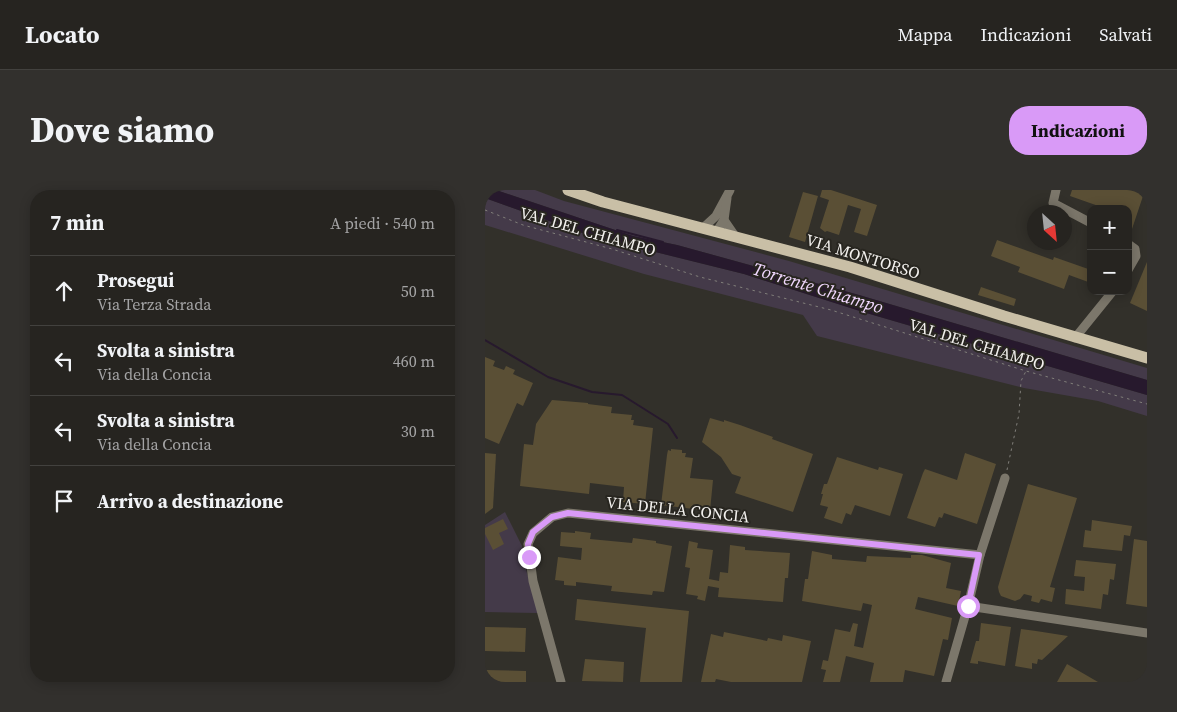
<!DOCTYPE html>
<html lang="it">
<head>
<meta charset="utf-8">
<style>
  body { margin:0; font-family:"Source Serif 4",serif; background:#32302d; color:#f1f3f6 }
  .controls { position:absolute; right:15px; top:15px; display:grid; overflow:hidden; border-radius:10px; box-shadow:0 2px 12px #0003 }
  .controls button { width:45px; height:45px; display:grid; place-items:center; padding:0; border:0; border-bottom:1px solid #42413e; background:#262420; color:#f1f3f6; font:25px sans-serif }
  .compass { position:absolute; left:542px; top:15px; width:45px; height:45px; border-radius:50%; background:#262420; box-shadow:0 2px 12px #0003; rotate:153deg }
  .stop { position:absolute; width:15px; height:15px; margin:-11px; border:4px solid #d99af7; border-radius:50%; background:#fff }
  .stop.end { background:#d99af7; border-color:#fff; box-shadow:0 1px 5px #0008 }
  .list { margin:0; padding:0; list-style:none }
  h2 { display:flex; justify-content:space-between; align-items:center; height:65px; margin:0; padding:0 20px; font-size:21px }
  h2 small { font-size:16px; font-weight:400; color:#a4a4a5 }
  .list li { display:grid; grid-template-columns:32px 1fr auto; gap:15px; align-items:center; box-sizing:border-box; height:70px; padding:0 20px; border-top:1px solid #42413e }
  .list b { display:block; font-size:19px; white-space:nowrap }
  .list p { margin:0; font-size:16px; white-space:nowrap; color:#a4a4a5 }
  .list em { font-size:16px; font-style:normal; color:#a4a4a5 }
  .icon { flex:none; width:28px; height:28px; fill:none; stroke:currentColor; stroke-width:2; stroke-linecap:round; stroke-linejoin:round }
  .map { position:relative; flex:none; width:662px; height:492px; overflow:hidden; border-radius:20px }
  header { display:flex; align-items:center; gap:30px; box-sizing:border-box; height:70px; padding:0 25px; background:#262420; border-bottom:1px solid #42413e }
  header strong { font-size:24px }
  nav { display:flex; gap:28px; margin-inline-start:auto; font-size:18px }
  .intro { display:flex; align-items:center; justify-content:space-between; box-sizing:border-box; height:120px; padding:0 30px }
  h1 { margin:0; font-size:35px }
  .button { padding:12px 22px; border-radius:20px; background:#d99af7; color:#111; font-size:18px; font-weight:700 }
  main { display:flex; gap:30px; padding:0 30px }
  aside { flex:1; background:#262420; border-radius:20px; box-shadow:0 2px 12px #0003 }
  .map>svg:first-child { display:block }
  .green { fill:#443a49 }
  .water { fill:#27192d }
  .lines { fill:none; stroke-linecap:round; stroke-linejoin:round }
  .stream { stroke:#27192d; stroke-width:2 }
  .building { fill:#5a4f35 }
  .path { stroke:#817f7a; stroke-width:1; stroke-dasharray:2.5 4; stroke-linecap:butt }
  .minor { stroke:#7c776b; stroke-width:9 }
  .major { stroke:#c9bfa6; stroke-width:11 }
  .route { stroke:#d99af7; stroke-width:6 }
  .labels { text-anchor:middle; stroke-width:4; stroke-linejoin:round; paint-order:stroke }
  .street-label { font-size:16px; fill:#f3f1ee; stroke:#282620 }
  .water-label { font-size:18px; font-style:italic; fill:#f1d8fe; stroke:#282620 }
</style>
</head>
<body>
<header>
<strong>Locato</strong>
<nav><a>Mappa</a><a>Indicazioni</a><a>Salvati</a></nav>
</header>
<div class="intro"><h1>Dove siamo</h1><a class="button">Indicazioni</a></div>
<main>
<aside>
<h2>7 min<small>A piedi · 540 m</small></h2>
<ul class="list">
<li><svg class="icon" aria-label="ahead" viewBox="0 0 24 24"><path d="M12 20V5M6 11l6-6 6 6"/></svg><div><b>Prosegui</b><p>Via Terza Strada</p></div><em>50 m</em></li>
<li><svg class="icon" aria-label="left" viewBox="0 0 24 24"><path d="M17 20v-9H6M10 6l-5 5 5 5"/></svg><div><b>Svolta a sinistra</b><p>Via della Concia</p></div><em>460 m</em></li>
<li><svg class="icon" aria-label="left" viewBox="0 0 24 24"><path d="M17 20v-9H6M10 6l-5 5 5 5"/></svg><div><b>Svolta a sinistra</b><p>Via della Concia</p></div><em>30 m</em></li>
<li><svg class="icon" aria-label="arrive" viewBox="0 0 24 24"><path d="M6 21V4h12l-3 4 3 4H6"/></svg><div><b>Arrivo a destinazione</b></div></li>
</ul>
</aside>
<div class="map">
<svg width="662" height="492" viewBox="0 0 662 492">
  <rect width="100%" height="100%" fill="#32302a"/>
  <g class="green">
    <path d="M11 0H50L79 11 304 71 662 178V190L374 105 192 55 148 46Z"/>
    <path d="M0 8 106 46 259 84 378 122 662 205V226L613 211 539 198 332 146 318 125 159 84 0 35Z"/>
    <path d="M20 322 37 356 39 372 53 423 0 422V335Z"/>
  </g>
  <path class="water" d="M0 0H11L148 46 192 55 374 105 662 190V205L378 122 259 84 106 46 0 8Z"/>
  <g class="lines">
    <g class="stream">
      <path d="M132 40 178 52"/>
      <path d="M0 150 63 187 107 202 137 205 183 234 192 248"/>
    </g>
  </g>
  <g class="building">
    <path d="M337 0H346L392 15 382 46 369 42 376 19 363 15 354 45 342 41 340 42 335 38 344 10 335 7Z"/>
    <path d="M587 0H660L644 48 643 19H622L585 6Z"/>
    <path d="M318 2 333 6 320 52 304 47Z"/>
    <path d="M512 50 568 70 569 67 606 80V93L584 85 579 99 533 82 535 77 506 66Z"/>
    <path d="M662 72V121L645 113Z"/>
    <path d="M496 97 531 109 529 116 493 105Z"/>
    <path d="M0 167 10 171 8 176 19 180 21 176 30 180 28 184 48 193 38 216 32 213 14 254 0 248Z"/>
    <path d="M67 210 103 213V214L127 217 126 223 147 225 146 230H149L148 235 168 238 160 314 138 312 139 297 105 293 104 304 35 296 39 254 48 255 51 234Z"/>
    <path d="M225 228 239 232V230L255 235 288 247 287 249 328 264 308 322 250 303 256 287 247 284 236 267 217 252Z"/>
    <path d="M186 259 197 260V263H201L200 267 208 268 205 288 228 290 225 321 176 315 182 265 183 260 186 261Z"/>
    <path d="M0 263 11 264 8 318 0 324Z"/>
    <path d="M480 263 511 274 492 334 459 323 457 328 454 327 450 337 422 328 438 283 440 279 472 290Z"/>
    <path d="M352 267 393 280 394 277 418 284 405 326 370 315 366 325 361 323 357 334 339 328 343 317 335 315 338 304H336L339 294H342Z"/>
    <path d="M543 294 592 308 565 397 570 398 567 412 556 409 554 413 546 411 547 406 539 404 535 409 530 411 516 406 514 402 513 397Z"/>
    <path d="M18 329 23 339 14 343 19 354 8 360 0 344V338Z"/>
    <path d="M607 330 647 336 645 346 639 345 637 361 598 357 600 340 606 341Z"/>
    <path d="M90 341 106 343 105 349 147 353 148 348 171 351V353L187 356 179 402 168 401 167 405 126 401 127 396 91 392V396L79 395V391L70 390 73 367 96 370 97 358 75 356 76 342 90 343Z"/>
    <path d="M649 349 662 351V417L641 414Z"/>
    <path d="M204 351 213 353 212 358 228 360 224 389 234 391 235 382 243 383 245 355 260 357V360L305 363 303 388H300L298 412 233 407 234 398 223 396 220 411 212 409 213 406 201 404 205 378 200 377Z"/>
    <path d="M327 361 347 365V369L381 372 382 366 426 368V365H437L466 373 461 398 476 401 473 416 433 407 430 419 467 428 463 450 458 449 449 486 420 480 418 492H385L389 473 361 466 355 492H338L341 480 336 479 338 470 343 471 350 439 365 442 368 433 373 434 369 456 378 458 387 415 378 413 376 421 317 411 320 389H323Z"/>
    <path d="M591 370 631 374 629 390 625 389 623 405 618 404 616 419 580 414 581 399 599 401 600 387 589 386Z"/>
    <path d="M92 409 204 421 197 492H155L161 438 90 430Z"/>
    <path d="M496 433 526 437 520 476 493 471V474L485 473 491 451H494Z"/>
    <path d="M0 437 41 438 40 462 0 461Z"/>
    <path d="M536 439 551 441 583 446 557 470 553 469 552 474 547 473V479L530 476Z"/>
    <path d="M239 442 282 451 283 448 297 451 298 445 326 451 317 492H246L231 489 230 492H216L226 444 238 447Z"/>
    <path d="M100 469 139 472 138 492 97 491Z"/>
    <path d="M582 474 613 492H572Z"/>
    <path d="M0 480 41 481V492H0Z"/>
  </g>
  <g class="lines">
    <g class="path">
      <path d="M0 20 38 35 127 59 215 87 346 120 541 181 662 214"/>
      <path d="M522 280 534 224 536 191 541 181"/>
    </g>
    <g class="minor">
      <path d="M571 0 568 13 606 33"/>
      <path d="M239 30 250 46"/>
      <path d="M218 38 231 26 245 0"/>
      <path d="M232 41 239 30 242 8"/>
      <path d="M643 54 650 59 651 66 643 80"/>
      <path d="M590 148 628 101"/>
      <path d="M483 416 662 443"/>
      <path d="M76 492 48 391 43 354 48 343 67 327 83 323 495 365"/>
      <path d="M461 492 483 416 495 365 520 288"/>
    </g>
    <path class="major" d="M83 0 118 12 365 77 519 126 662 168"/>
  </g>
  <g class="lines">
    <path class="route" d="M44 367 43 354 48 342 67 327 83 323 494 365 483 416"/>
  </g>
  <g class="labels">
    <g class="street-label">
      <text transform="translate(103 41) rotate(16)" y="6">VAL DEL CHIAMPO</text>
      <text transform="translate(378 66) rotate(17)" y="6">VIA MONTORSO</text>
      <text transform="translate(492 154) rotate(17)" y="6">VAL DEL CHIAMPO</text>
      <text transform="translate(193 319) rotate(6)" y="6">VIA DELLA CONCIA</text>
    </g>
    <g class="water-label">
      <text transform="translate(333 98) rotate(17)" y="6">Torrente Chiampo</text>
    </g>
  </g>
</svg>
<div class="controls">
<button>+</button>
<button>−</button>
</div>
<svg class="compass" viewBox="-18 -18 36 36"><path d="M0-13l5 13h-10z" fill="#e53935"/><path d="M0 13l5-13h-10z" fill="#a4a4a5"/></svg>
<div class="stop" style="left:483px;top:416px"></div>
<div class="stop end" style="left:44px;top:367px"></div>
</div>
</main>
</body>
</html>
